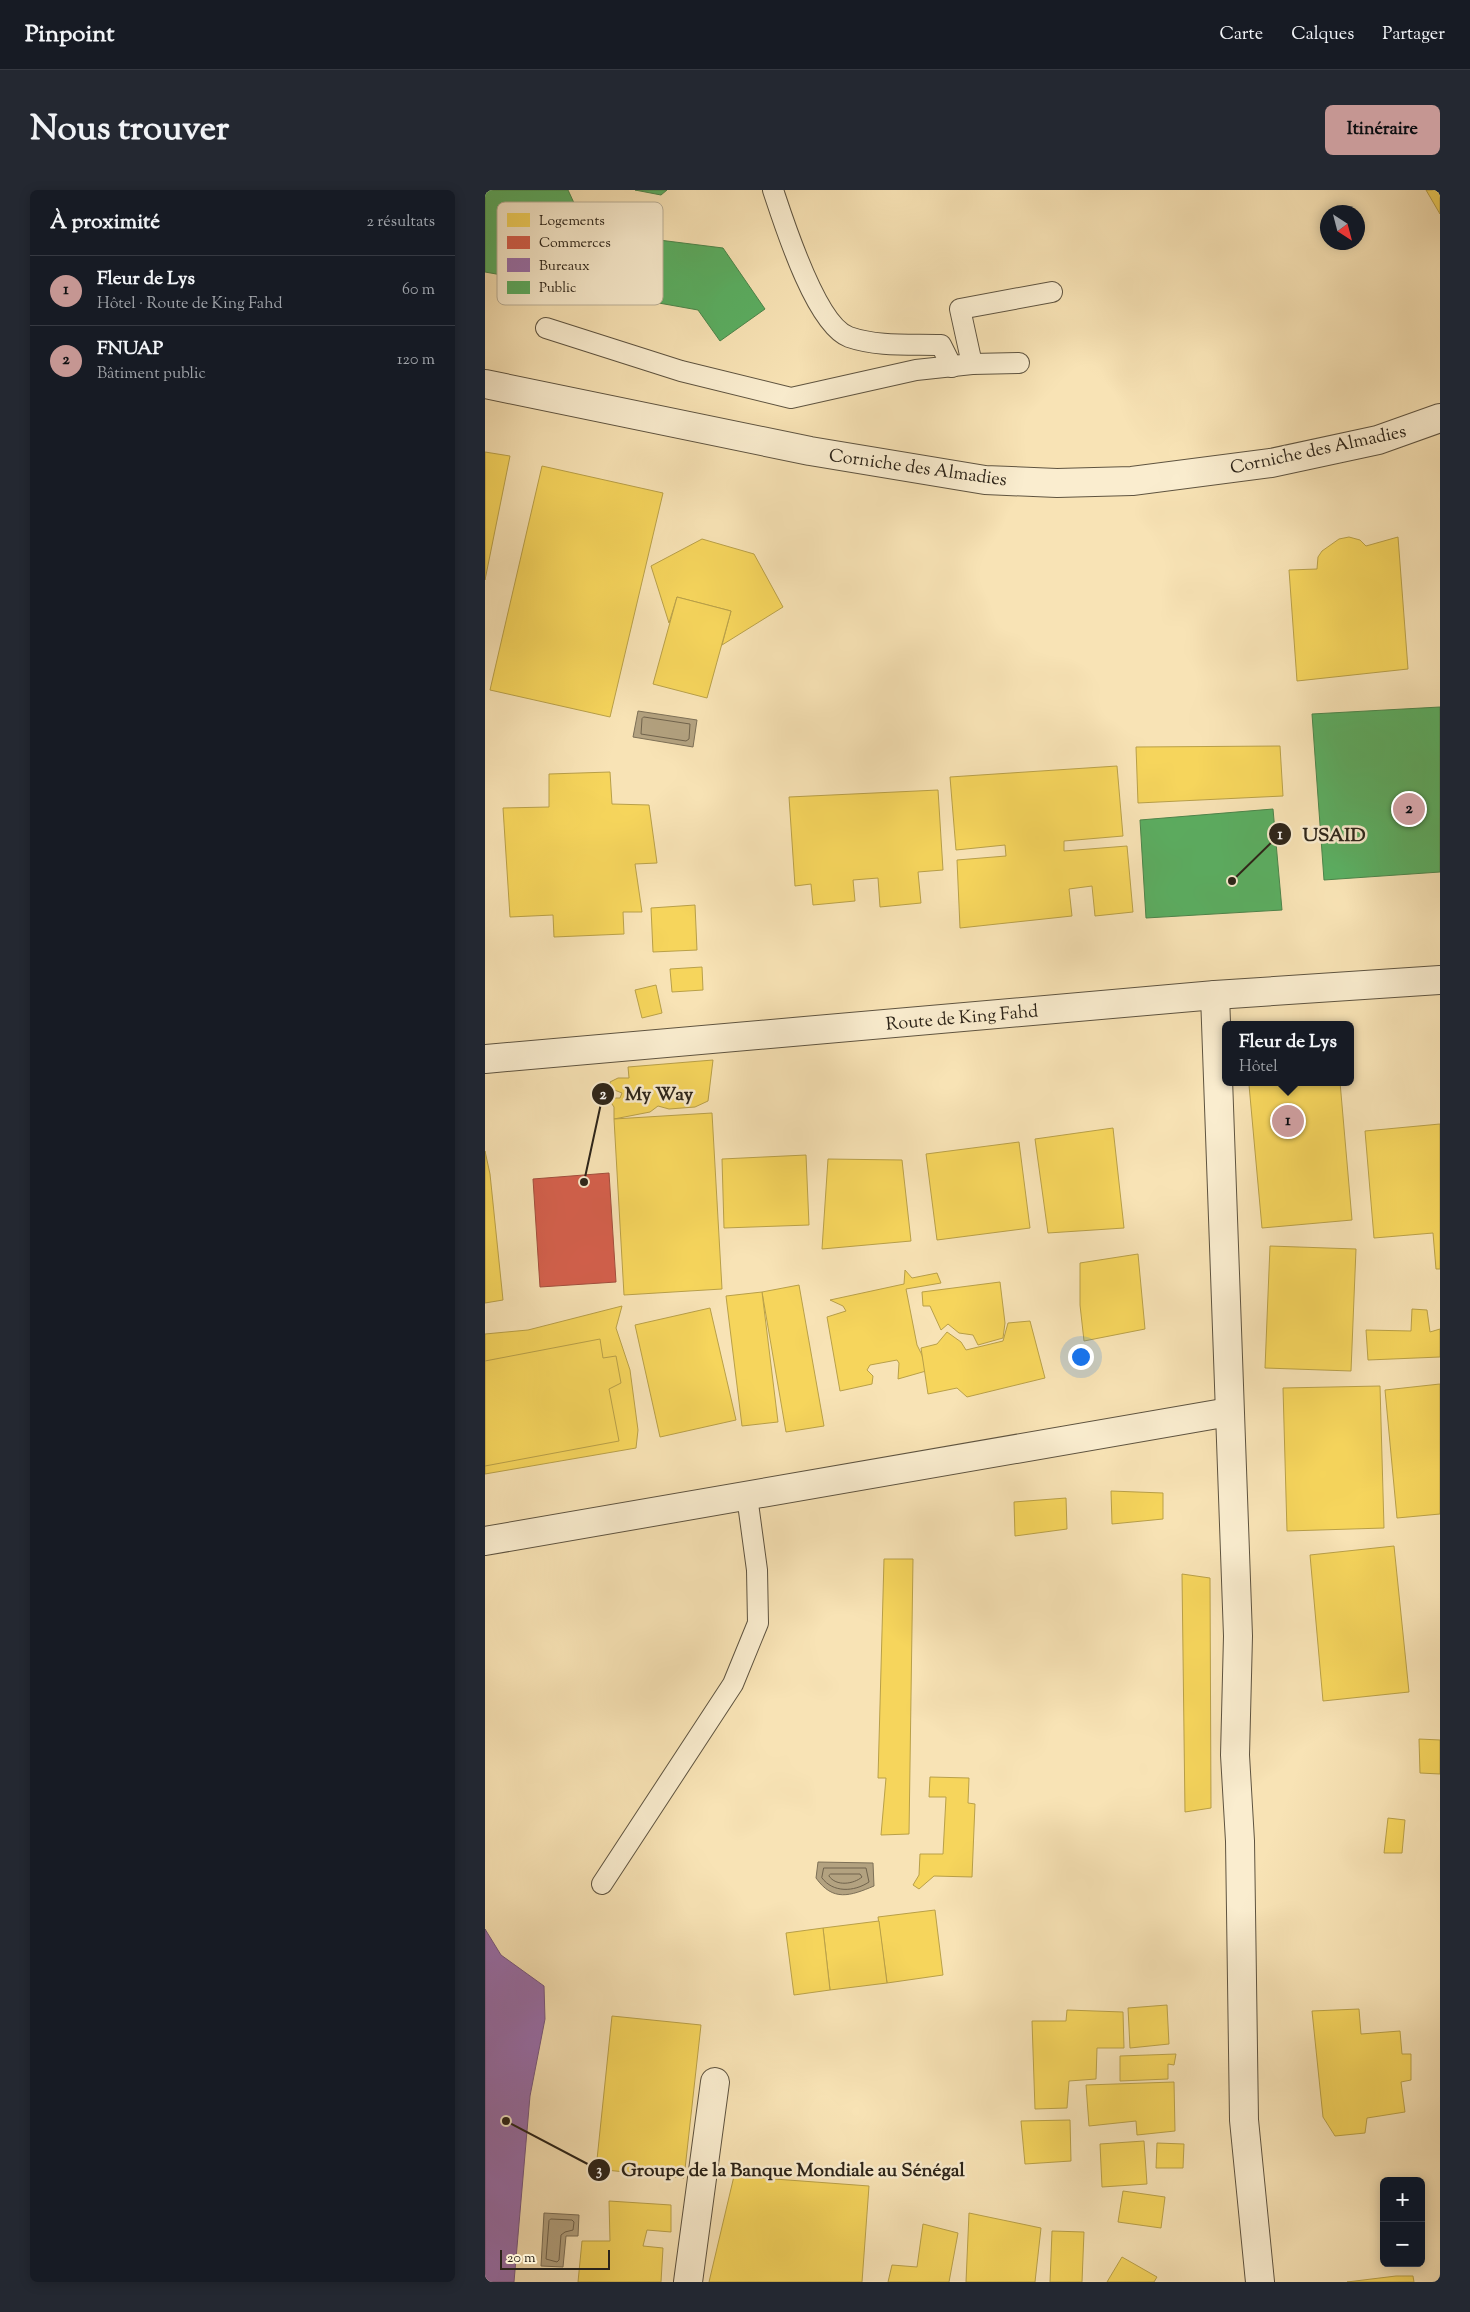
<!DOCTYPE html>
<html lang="fr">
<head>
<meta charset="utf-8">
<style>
  body { margin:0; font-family:"Sorts Mill Goudy",serif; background:#242831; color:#f1f3f6 }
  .controls { position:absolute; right:15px; bottom:15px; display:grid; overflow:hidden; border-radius:8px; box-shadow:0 2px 12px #0003 }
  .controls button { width:45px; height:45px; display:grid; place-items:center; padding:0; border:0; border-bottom:1px solid #363941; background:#171b24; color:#f1f3f6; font:25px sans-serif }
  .compass { position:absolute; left:835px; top:15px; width:45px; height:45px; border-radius:50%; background:#171b24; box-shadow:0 2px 12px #0003; rotate:144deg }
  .scale { position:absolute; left:15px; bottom:12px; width:110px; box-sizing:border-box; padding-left:5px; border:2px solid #2c2419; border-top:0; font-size:14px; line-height:18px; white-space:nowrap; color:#2c2419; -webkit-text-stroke:4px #faedcf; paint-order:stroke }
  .you { position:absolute; left:595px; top:1166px; width:18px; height:18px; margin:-12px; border:4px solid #fff; border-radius:50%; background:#1a73e8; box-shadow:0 0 0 8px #1a73e833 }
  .badge { display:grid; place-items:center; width:32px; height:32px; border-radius:50%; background:#c59692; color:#111; font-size:16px; font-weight:700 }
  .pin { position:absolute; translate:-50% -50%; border:2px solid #fff; box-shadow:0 1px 5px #0006 }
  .popup { position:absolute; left:737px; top:831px; width:132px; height:65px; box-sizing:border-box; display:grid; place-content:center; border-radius:8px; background:#171b24; filter:drop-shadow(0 1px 4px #0005); font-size:16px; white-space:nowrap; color:#9ea1a6 }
  .popup b { font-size:19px; color:#f1f3f6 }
  .popup::after { content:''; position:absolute; left:50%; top:100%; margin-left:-10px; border:10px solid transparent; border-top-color:#171b24 }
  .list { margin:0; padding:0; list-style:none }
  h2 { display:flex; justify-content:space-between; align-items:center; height:65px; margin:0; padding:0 20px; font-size:21px }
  h2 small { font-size:16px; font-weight:400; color:#9ea1a6 }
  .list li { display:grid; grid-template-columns:32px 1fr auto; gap:15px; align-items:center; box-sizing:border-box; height:70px; padding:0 20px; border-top:1px solid #363941 }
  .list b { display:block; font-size:19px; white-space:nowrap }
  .list p { margin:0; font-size:16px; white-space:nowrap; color:#9ea1a6 }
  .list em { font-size:16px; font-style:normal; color:#9ea1a6 }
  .map { position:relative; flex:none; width:955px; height:2092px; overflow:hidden; border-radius:8px }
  header { display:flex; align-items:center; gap:30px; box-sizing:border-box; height:70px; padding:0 25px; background:#171b24; border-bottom:1px solid #363941 }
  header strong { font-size:24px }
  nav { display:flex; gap:28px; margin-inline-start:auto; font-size:18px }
  .intro { display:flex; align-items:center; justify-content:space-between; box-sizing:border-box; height:120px; padding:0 30px }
  h1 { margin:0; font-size:35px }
  .button { padding:12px 22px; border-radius:8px; background:#c59692; color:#111; font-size:18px; font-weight:700 }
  main { display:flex; gap:30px; padding:0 30px }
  aside { flex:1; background:#171b24; border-radius:8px; box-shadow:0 2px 12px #0003 }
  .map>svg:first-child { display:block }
  .water { fill:#b3a280; stroke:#7d7057 }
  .homes { fill:#f6d55c; stroke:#b9a048 }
  .shops { fill:#d6604d; stroke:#a34e3d }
  .offices { fill:#9970ab; stroke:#78597f }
  .public { fill:#5aae61; stroke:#4c854b }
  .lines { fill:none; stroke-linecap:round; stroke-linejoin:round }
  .shore { stroke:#70634c; stroke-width:1 }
  .service-casing { stroke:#5f5440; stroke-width:22 }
  .minor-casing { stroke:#5f5440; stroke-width:30 }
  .tertiary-casing { stroke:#5f5440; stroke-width:30 }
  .service { stroke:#faedcf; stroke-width:20 }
  .minor { stroke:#faedcf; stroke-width:28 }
  .tertiary { stroke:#faedcf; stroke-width:28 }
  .labels { text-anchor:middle; stroke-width:5; stroke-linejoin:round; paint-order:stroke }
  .street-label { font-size:18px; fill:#2c2419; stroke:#faedcf }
  .key { fill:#faedcf; stroke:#bcb198; stroke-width:1 }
  .key-label { font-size:14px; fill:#2c2419 }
  .leader { fill:none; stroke:#2c2419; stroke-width:2 }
  .callout-dot { fill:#2c2419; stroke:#faedcf; stroke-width:2 }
  .mark-label { font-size:15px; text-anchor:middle; font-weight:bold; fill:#fff }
  .callout-label { font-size:19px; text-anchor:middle; font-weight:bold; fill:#2c2419; stroke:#faedcf; stroke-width:5; stroke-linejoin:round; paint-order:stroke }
</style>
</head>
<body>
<header>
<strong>Pinpoint</strong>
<nav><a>Carte</a><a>Calques</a><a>Partager</a></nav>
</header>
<div class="intro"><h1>Nous trouver</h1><a class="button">Itinéraire</a></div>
<main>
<aside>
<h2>À proximité<small>2 résultats</small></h2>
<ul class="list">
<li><span class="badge">1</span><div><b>Fleur de Lys</b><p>Hôtel · Route de King Fahd</p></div><em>60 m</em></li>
<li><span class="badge">2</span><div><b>FNUAP</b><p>Bâtiment public</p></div><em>120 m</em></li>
</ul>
</aside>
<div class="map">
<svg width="955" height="2092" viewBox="0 0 955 2092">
  <rect width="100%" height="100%" fill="#f8e3b5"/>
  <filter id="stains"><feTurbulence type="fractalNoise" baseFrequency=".004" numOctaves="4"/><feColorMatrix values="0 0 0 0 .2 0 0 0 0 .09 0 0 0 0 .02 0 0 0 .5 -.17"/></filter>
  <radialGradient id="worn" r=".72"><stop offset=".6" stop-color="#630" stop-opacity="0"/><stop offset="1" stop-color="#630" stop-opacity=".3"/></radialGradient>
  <g class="water">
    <path d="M153 521 212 530 208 557 148 547Z"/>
    <path d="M333 1672 388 1673 389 1696C365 1706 348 1712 331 1688Z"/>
    <path d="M59 2023 94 2025 93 2046H81L78 2077 56 2076Z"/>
  </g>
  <g class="homes">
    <path d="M941 0H955V24Z"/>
    <path d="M0 262 25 266 0 390Z"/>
    <path d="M57 276 178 303 125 527 5 500Z"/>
    <path d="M864 347 875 350 881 356 913 347 923 479 812 491 804 380 832 379 833 367 837 361 854 349Z"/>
    <path d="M217 349 269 364 298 417 237 455 246 421 192 407 184 433 166 376Z"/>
    <path d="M192 407 246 421 222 508 168 494Z"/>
    <path d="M795 556 798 606 653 613 651 557Z"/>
    <path d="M632 576 638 646 579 651V661L642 656 648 722 610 726 607 696 584 699 587 726 475 738 472 670 521 666 520 655 471 660 465 587Z"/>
    <path d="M125 582 127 614 164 615 172 673 150 674 157 722H138L139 744 69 747 68 725 25 727 18 618 64 617V584Z"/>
    <path d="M453 600 458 680 433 682 436 713 395 717 393 688 368 690 370 711 328 715 326 694 310 696 304 607Z"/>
    <path d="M210 715 212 760 168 762 166 718Z"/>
    <path d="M217 777 218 800 187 802 185 779Z"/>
    <path d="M171 795 177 823 157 828 150 800Z"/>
    <path d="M228 870 223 911 210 917 184 919 173 916 165 922 129 929V917L123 908H135L137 903 127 899 125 892 133 888H144L143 877Z"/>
    <path d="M790 892H855L867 1030 777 1038 764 895Z"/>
    <path d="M227 923 237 1099 139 1105 129 929Z"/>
    <path d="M955 934V1079H951L948 1043 889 1048 880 941Z"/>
    <path d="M628 938 639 1038 563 1043 550 949Z"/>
    <path d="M534 952 545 1038 452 1050 441 964Z"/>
    <path d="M0 961 5 984 18 1110 0 1113Z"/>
    <path d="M321 965 324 1035 239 1038 237 969Z"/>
    <path d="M343 969 417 970 426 1051 337 1059Z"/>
    <path d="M785 1056 871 1059 866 1181 780 1178Z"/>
    <path d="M653 1064 660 1139 599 1151 595 1115V1073Z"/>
    <path d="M420 1080 427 1088 452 1083 456 1093 421 1099 432 1155 437 1165 441 1181 413 1189 414 1173 412 1170 385 1175 382 1180 388 1186 387 1194 355 1201 342 1127 361 1121 358 1116 345 1110 419 1094Z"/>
    <path d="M515 1092 520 1133 518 1148 493 1155 488 1145 474 1143 463 1134 456 1140 445 1116H438L437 1102Z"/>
    <path d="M314 1095 339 1236 301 1242 277 1102Z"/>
    <path d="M277 1102 293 1232 257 1236 241 1106Z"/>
    <path d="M137 1116 131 1138 145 1180 153 1240 151 1258 0 1284V1144L43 1140Z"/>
    <path d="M225 1118 251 1230 175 1247 150 1135Z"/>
    <path d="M927 1119 942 1120 945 1142 955 1139V1167L883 1170 881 1140 926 1141Z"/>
    <path d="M545 1131 560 1188 482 1207 472 1198 443 1204 436 1158 452 1154 462 1142 476 1152 481 1160 518 1151 523 1133Z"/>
    <path d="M115 1149 118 1168 131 1166 136 1193 124 1199 134 1251 0 1276V1171Z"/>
    <path d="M955 1194V1324L912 1328 900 1200Z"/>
    <path d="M895 1196 899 1338 802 1341 798 1198Z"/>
    <path d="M626 1301 678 1303V1329L627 1334Z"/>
    <path d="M581 1308 582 1339 530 1346 529 1312Z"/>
    <path d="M909 1356 924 1502 838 1511 825 1365Z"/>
    <path d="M399 1369H428L424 1644 396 1645 401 1588H393Z"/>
    <path d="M697 1384 725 1388 726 1618 700 1622Z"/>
    <path d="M934 1549 955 1550V1584L935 1583Z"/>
    <path d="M445 1587 484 1588 483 1613 490 1614 487 1687 449 1686 434 1699 428 1695 434 1685 435 1664H458L461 1607H444Z"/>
    <path d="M903 1628 920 1630 917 1663H899Z"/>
    <path d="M450 1720 458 1785 402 1793 393 1727Z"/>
    <path d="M394 1731 402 1793 345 1800 338 1738Z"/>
    <path d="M338 1738 345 1800 309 1805 301 1743Z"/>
    <path d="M682 1815 684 1854 645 1858 643 1818Z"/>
    <path d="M874 1819 876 1844 915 1841 917 1864H926V1890L916 1892 920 1922 882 1928 880 1943 850 1946 838 1927 827 1821Z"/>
    <path d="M582 1820 638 1822 639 1858H612L611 1889 584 1891 582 1918 550 1919 547 1831H581Z"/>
    <path d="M127 1826 216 1835 199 1988 111 1979Z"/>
    <path d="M691 1864 689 1875 683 1874V1889L635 1891V1866Z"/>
    <path d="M689 1892 690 1941 652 1945 651 1931 604 1936 601 1895Z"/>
    <path d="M585 1930 586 1971 540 1974 536 1931Z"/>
    <path d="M659 1951 662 1994 617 1997 615 1954Z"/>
    <path d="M672 1953 699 1954 698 1978H671Z"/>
    <path d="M249 1986 384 1996 377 2092H224Z"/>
    <path d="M638 2001 680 2007 676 2038 633 2032Z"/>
    <path d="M124 2011 186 2015V2042L162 2040 158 2056 178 2058 176 2092H93L97 2051H125Z"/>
    <path d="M484 2023 556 2038 550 2092H481Z"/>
    <path d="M438 2034 473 2043 464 2092H403L407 2075 432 2077Z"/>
    <path d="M567 2041 599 2042 597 2092H565Z"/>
    <path d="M637 2067 672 2087 669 2092H622Z"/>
    <path d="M911 2086H928L929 2092H862Z"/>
  </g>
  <path class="shops" d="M124 983 131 1092 55 1097 48 989Z"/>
  <path class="offices" d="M0 1739 16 1765 59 1796 60 1829 45 1906 29 2092H0Z"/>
  <g class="public">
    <path d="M0 0H83L102 41 238 58 280 119 235 151 213 120 0 82Z"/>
    <path d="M150 0H182L176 5Z"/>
    <path d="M955 517V682L839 690 827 524Z"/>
    <path d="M788 619 797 720 661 728 655 630Z"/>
  </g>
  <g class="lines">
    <g class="shore">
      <path d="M159 527 205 534 204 549 201 551 156 544 157 529Z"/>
      <path d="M339 1678H381L384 1692C369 1702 348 1703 337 1688Z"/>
      <path d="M346 1684H375L377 1687C369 1694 351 1697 344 1686Z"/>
      <path d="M66 2029 87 2030 89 2032 88 2040 80 2042 76 2045 74 2070 72 2072 61 2069 64 2031Z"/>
    </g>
    <defs>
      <g id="service">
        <path d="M288 0C299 33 331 135 364 147 393 157 426 154 456 155L467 177"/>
        <path d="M61 138 196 181 306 208 431 180 487 174 534 173"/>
        <path d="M487 174 475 119 567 102"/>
        <path d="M117 1694 248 1494 273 1433 272 1380 262 1306"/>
      </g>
      <g id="minor">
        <path d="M730 805 753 1446 750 1565 755 1651 759 1930 775 2092"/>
        <path d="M0 1351 744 1222"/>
        <path d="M203 2092 230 1892"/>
      </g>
      <g id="tertiary">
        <path d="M0 194 325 261 500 290 572 293 647 291 786 273 893 250 955 228"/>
        <path d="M0 869 730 805 955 790"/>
      </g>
    </defs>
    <use href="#service" class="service-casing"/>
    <use href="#minor" class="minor-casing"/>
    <use href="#tertiary" class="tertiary-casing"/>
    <use href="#service" class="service"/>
    <use href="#minor" class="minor"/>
    <use href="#tertiary" class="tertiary"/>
  </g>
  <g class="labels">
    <g class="street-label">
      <text transform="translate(833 259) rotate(-12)" y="6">Corniche des Almadies</text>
      <text transform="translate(433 277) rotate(8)" y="6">Corniche des Almadies</text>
      <text transform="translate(477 827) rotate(-5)" y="6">Route de King Fahd</text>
    </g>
  </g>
  <rect x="12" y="12" width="166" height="103" rx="8" class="key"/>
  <rect x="22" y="23" width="23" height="14" fill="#f6d55c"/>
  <rect x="22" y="46" width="23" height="13" fill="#d6604d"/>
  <rect x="22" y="68" width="23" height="14" fill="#9970ab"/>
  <rect x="22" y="91" width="23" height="13" fill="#5aae61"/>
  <g class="key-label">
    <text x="54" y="35">Logements</text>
    <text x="54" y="57">Commerces</text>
    <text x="54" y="80">Bureaux</text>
    <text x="54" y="102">Public</text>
  </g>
  <path class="leader" d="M747 691L795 644M99 992L118 904M21 1931L114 1980"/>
  <g class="callout-dot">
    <circle cx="747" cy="691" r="5"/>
    <circle cx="99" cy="992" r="5"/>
    <circle cx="21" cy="1931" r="5"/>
    <circle cx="795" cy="644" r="12"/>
    <circle cx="118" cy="904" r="12"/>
    <circle cx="114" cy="1980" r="12"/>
  </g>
  <g class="mark-label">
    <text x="795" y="649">1</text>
    <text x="118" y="909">2</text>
    <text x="114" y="1985">3</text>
  </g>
  <g class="callout-label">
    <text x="849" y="651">USAID</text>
    <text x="174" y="910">My Way</text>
    <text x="308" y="1986">Groupe de la Banque Mondiale au Sénégal</text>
  </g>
  <rect width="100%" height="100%" filter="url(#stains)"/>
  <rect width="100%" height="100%" fill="url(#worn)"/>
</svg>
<div class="controls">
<button>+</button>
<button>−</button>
</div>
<svg class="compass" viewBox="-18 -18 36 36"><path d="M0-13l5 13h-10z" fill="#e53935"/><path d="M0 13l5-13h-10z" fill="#9ea1a6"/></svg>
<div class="scale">20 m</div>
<div class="you"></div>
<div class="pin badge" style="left:803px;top:931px">1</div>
<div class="popup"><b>Fleur de Lys</b>Hôtel</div>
<div class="pin badge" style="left:924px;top:619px">2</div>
</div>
</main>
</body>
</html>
